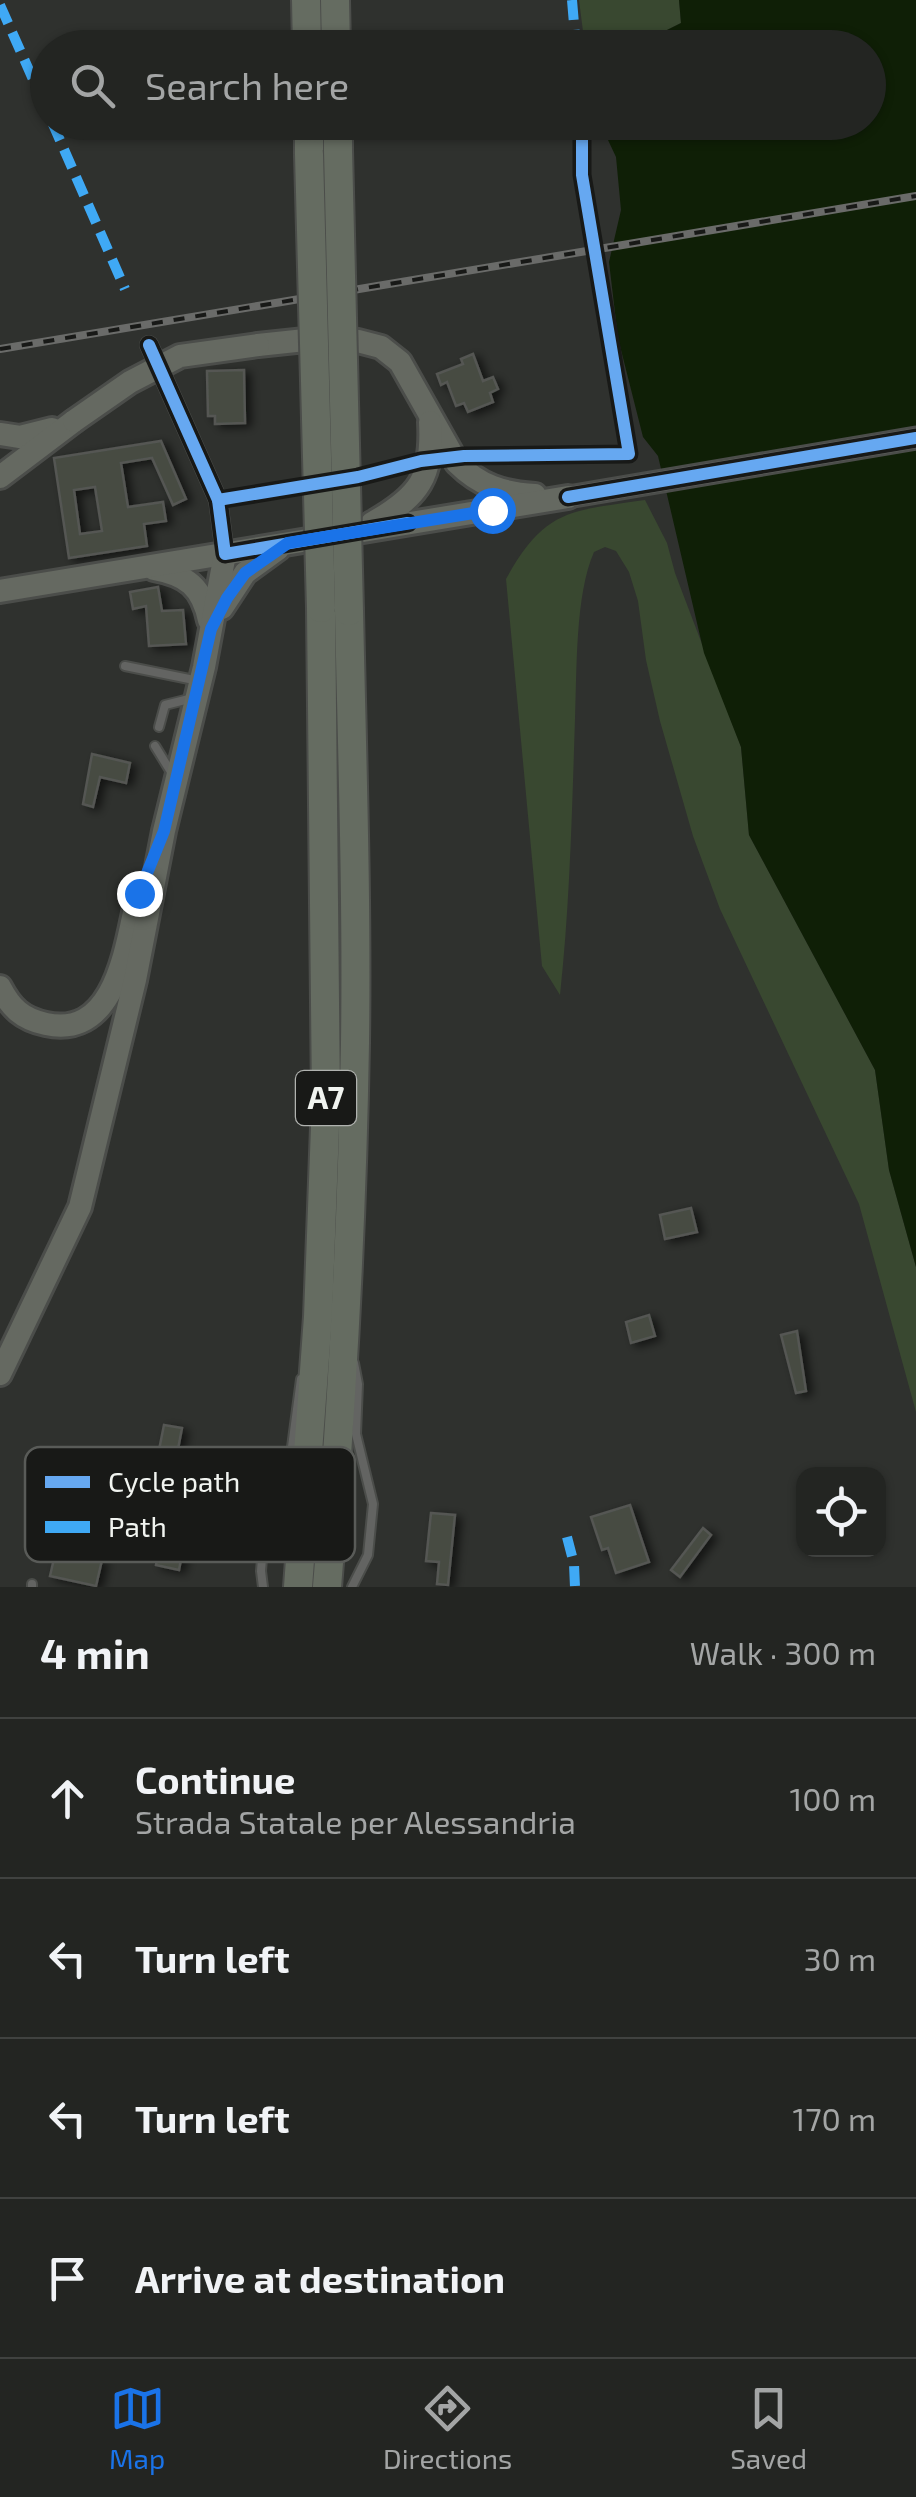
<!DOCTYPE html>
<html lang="en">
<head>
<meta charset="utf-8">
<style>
  body { margin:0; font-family:"Exo 2",sans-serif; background:#2b2d2a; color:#f1f3f6 }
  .controls { position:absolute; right:30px; bottom:30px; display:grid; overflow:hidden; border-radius:20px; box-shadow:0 2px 8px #0004 }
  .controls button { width:90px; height:90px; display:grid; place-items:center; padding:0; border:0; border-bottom:2px solid #404240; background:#232522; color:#f1f3f6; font:50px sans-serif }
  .stop { position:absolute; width:30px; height:30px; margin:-22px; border:8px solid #1a73e8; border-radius:50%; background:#fff }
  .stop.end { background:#1a73e8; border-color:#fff; box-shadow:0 2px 10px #0008 }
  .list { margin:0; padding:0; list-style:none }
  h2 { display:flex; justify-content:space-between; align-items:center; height:130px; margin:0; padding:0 40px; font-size:42px }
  h2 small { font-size:32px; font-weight:400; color:#a3a5a5 }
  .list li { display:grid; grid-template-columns:65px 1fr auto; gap:30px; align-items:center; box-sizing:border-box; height:160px; padding:0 40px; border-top:2px solid #404240 }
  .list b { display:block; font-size:38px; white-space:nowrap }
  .list p { margin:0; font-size:32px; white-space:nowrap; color:#a3a5a5 }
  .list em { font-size:32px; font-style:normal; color:#a3a5a5 }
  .icon { flex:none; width:55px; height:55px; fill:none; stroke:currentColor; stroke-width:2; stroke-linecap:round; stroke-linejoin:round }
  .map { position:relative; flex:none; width:916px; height:1587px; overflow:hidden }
  .search { position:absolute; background:#232522; box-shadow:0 2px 8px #0004; left:30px; right:30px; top:30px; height:110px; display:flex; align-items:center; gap:25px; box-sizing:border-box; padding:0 35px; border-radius:55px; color:#a3a5a5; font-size:38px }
  .sheet { height:770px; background:#232522 }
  nav { display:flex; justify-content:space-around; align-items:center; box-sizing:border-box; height:140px; border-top:2px solid #404240; background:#232522; font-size:28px; color:#a3a5a5 }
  nav a { display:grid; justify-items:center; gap:5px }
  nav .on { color:#1a73e8 }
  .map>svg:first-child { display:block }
  .green { fill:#394830 }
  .water { fill:#0f1f06 }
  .building { fill:#464c43; stroke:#545653; stroke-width:2.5; fill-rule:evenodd; filter:url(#shadow) }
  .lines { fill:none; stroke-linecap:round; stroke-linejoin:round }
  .service-casing { stroke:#4b4d4a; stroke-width:12 }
  .minor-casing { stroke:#4b4d4a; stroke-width:20 }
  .secondary-casing { stroke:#4b4d4a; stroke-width:25 }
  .primary-casing { stroke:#4b4d4a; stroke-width:28 }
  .motorway-casing { stroke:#4b4d4a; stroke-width:32 }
  .service { stroke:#636462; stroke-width:8 }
  .minor { stroke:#636462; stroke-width:15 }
  .secondary { stroke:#636462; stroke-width:20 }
  .primary { stroke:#656961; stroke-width:22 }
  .motorway { stroke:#656c61; stroke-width:28 }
  .rail-casing { stroke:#6a6b69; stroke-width:8 }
  .rail { stroke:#181917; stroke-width:4; stroke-dasharray:11; stroke-linecap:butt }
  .primary-bridge-casing { stroke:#4b4d4a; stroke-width:28; stroke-linecap:butt }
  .motorway-bridge-casing { stroke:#4b4d4a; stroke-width:32; stroke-linecap:butt }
  .primary-bridge { stroke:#656961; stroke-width:22 }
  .motorway-bridge { stroke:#656c61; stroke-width:28 }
  .quiet { stroke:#3fa9f5; stroke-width:10; stroke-dasharray:20 10; stroke-linecap:butt }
  .cycleway-casing { stroke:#181917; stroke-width:19 }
  .cycleway { stroke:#66a8f1; stroke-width:12 }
  .route { stroke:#1a73e8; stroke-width:12 }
  .labels { text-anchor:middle; stroke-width:9; stroke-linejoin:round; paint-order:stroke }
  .shield { fill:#181917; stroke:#b0b2af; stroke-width:2.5 }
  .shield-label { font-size:32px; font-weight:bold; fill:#f1f4f0 }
  .key { fill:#181917; stroke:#595b58; stroke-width:2.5 }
  .key-label { font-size:28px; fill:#f1f4f0 }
</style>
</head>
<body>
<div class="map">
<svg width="916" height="1587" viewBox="0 0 916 1587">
  <defs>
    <filter id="shadow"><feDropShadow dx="5.5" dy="3" stdDeviation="5" flood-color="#0009"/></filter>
  </defs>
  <rect width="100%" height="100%" fill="#2f312e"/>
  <g class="green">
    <path d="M579 0H679L681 23 641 43 639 47H585Z"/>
    <path d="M645 500 667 543 675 573 741 747 749 835 875 1070 889 1170 916 1267V1412L859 1204 720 909 693 836 660 721 646 660 638 601 629 572 616 551 605 547 594 552C575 595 577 671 575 719 572 811 570 903 560 995L542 966 506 579C545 508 571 511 645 500Z"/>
  </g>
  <path class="water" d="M679 0H916V1267L889 1170 875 1070 749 835 741 747 704 653 658 456 643 437 618 338 609 262 621 210 616 157 600 123 868 122V48L639 47 641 43 681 23Z"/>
  <g class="building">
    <path d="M473 354 483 381 493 377 498 389 490 393 493 402 468 412 464 403 456 406 447 382 441 385 437 374 463 364 461 359Z"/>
    <path d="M244 370 245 423 215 424V416H208L207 371Z"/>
    <path d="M161 441 186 499 173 505 152 458 121 463 128 507 163 502 166 521 144 524 147 546 69 558 54 458ZM95 487 102 531 80 534 74 490Z"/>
    <path d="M158 587 162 611 183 610 186 644 149 646 146 606 133 609 130 592Z"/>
    <path d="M92 754 130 763 126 783 100 777 93 807 83 804Z"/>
    <path d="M691 1208 697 1232 665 1239 660 1215Z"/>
    <path d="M649 1315 655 1336 631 1343 626 1322Z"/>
    <path d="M797 1331 806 1391 796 1393 781 1335Z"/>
    <path d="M164 1425 182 1428 169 1496 192 1500 179 1570 156 1565 168 1500 120 1491 122 1479 152 1485Z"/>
    <path d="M630 1505 649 1562 616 1573 608 1548 602 1550 591 1517Z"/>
    <path d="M431 1513 455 1515 448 1585 437 1584 439 1562 426 1561Z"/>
    <path d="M703 1528 711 1535 680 1577 671 1570Z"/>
    <path d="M56 1550 102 1560 96 1586 50 1576Z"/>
  </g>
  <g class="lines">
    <defs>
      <g id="service">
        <path d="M125 666 199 681"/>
        <path d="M159 727 165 705 193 698"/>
        <path d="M155 746 171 772"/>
        <path d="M32 1587V1584"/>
        <path d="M263 1587 261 1571 265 1522 290 1462 301 1379"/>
        <path d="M352 1587 368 1555 373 1504 356 1434 358 1384 354 1363"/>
      </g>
      <path id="minor" d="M149 345 218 500 225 554"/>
      <path id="secondary" d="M568 497 916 438"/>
      <g id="primary">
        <path d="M258 345 324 338 358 341 381 347 400 362 457 463C480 486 503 493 535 495"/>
        <path d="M0 434 20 437 52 429"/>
        <path d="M0 477 74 421"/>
        <path d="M372 523C420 496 433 477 430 422"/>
        <path d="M154 569C187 575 202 587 209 620"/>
        <path d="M0 591 568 497"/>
        <path d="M222 608 245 573 278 549"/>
        <path d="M0 987C11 1008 22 1019 46 1024 116 1039 126 946 137 899"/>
        <path d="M0 1374 80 1207 135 980 164 831 204 667 225 554"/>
      </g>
      <g id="motorway">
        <path d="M306 0 307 48"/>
        <path d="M335 0 336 48"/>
        <path d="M309 122V154"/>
        <path d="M338 122V150"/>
        <path d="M298 1587 318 1317 326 1100 321 608"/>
        <path d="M327 1587C342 1406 352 1224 355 1043 357 899 352 755 349 611"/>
      </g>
    </defs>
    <use href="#service" class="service-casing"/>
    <use href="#minor" class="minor-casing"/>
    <use href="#secondary" class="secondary-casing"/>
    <use href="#primary" class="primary-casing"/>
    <use href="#motorway" class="motorway-casing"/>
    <use href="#service" class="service"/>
    <use href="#minor" class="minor"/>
    <use href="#secondary" class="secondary"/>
    <use href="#primary" class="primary"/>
    <use href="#motorway" class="motorway"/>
    <defs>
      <path id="rail" d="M0 349 916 196"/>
    </defs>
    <use href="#rail" class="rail-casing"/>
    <use href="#rail" class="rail"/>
    <defs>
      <path id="primary-bridge" d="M74 421 130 382 180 356 258 345"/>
      <g id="motorway-bridge">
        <path d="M338 150 349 611"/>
        <path d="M309 154 321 608"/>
      </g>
    </defs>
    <use href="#primary-bridge" class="primary-bridge-casing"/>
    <use href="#motorway-bridge" class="motorway-bridge-casing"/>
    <use href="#primary-bridge" class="primary-bridge"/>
    <use href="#motorway-bridge" class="motorway-bridge"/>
    <g class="quiet">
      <path d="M572 0 576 48"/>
      <path d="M0 5 48 113"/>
      <path d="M52 122 125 289"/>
      <path d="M567 1537 574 1564 575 1587"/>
    </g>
    <defs>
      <g id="cycleway">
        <path d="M149 345 218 500 225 554 408 523"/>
        <path d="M568 497 916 438"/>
        <path d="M218 500 358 477 421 461 464 456 629 454 582 175V122"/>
      </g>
    </defs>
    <use href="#cycleway" class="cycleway-casing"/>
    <use href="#cycleway" class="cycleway"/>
  </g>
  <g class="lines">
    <path class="route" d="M139 893 164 831 211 629 227 598 245 573 288 543 492 510"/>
  </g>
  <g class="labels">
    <rect class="shield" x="296" y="1071" width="60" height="54" rx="8"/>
    <g class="shield-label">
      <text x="326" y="1109">A7</text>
    </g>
  </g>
  <rect x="25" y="1447" width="330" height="115" rx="15" class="key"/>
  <rect x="45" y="1476" width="45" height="12" fill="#66a8f1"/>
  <rect x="45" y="1521" width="45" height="12" fill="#3fa9f5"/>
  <g class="key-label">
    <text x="108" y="1492">Cycle path</text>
    <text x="108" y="1537">Path</text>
  </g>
</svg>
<div class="controls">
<button><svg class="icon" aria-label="locate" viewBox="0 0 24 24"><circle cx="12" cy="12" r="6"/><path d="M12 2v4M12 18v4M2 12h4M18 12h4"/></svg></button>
</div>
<div class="stop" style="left:492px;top:510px"></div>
<div class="stop end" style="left:139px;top:893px"></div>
<div class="search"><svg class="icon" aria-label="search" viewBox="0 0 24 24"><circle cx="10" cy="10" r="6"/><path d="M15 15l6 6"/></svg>Search here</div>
</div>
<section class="sheet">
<h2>4 min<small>Walk · 300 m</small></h2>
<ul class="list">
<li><svg class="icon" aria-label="ahead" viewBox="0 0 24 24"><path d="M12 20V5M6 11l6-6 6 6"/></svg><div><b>Continue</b><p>Strada Statale per Alessandria</p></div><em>100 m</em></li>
<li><svg class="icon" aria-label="left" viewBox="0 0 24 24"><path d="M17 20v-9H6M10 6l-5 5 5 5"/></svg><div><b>Turn left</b></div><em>30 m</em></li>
<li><svg class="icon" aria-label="left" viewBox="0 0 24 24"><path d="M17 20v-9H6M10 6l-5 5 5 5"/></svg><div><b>Turn left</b></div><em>170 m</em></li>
<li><svg class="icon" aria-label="arrive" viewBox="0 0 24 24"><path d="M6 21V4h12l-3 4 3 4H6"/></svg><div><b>Arrive at destination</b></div></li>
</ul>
</section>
<nav>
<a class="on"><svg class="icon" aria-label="map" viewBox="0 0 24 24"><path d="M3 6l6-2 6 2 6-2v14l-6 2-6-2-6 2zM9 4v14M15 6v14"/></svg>Map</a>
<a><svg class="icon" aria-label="directions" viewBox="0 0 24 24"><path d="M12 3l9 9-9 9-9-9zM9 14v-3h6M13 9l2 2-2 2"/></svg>Directions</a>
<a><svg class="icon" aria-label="saved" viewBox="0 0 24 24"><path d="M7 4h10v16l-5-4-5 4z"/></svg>Saved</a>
</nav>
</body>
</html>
